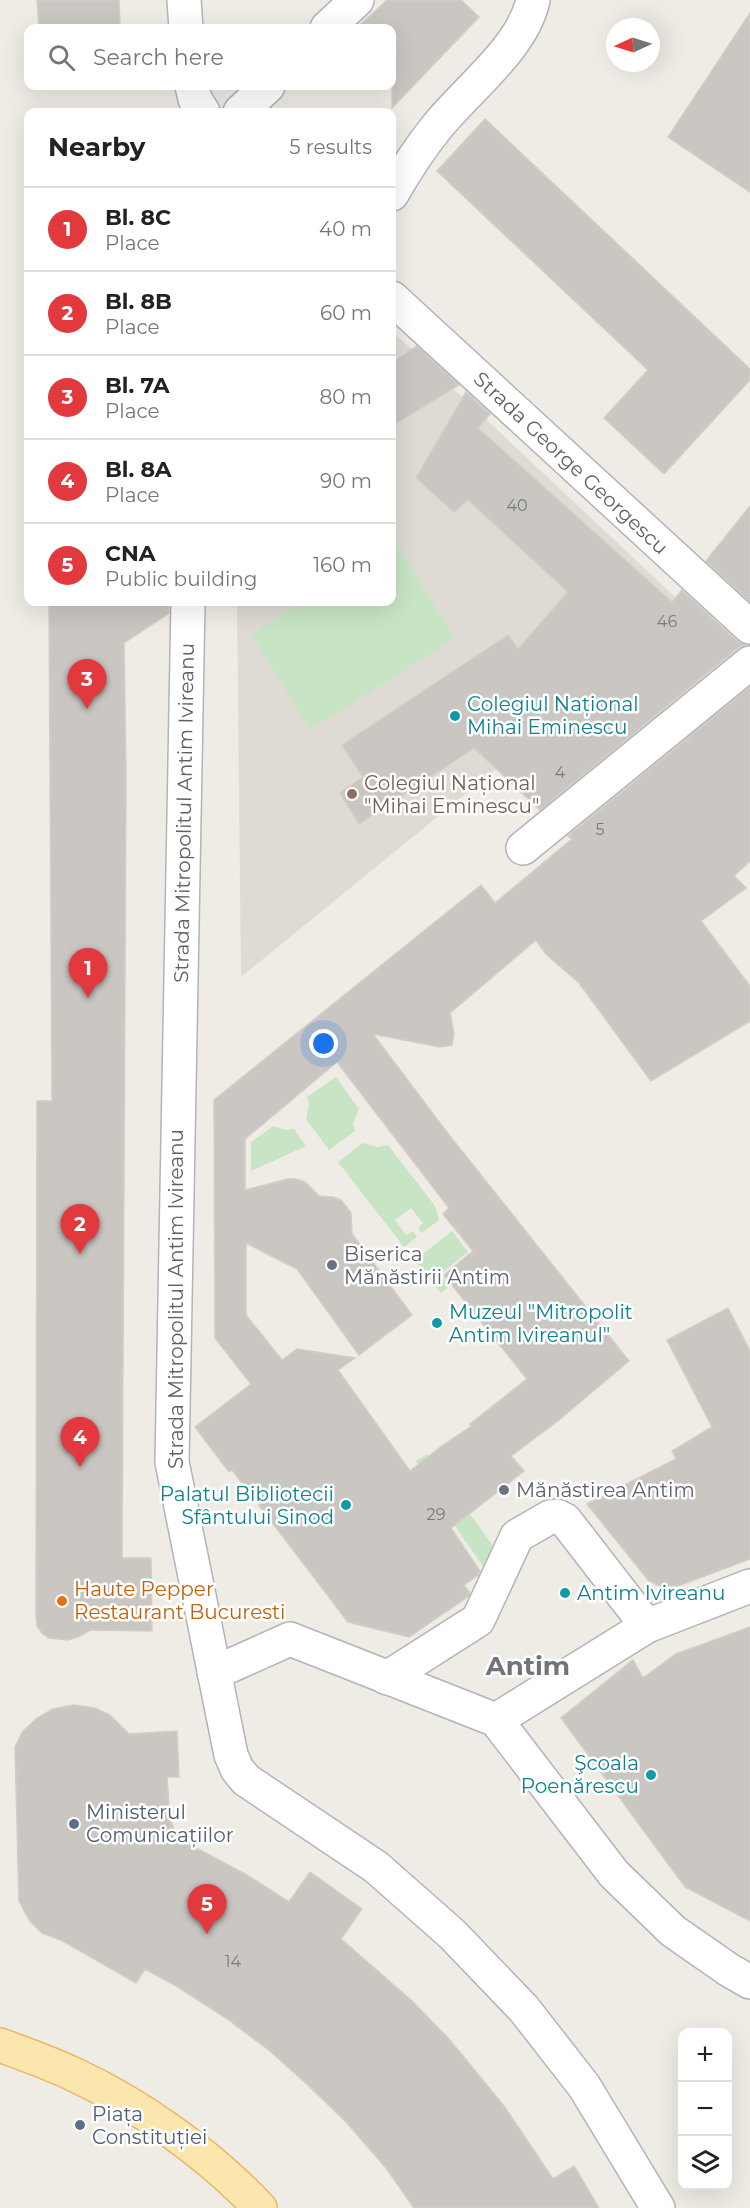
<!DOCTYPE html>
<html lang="en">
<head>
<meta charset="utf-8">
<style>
  body { margin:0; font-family:Montserrat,sans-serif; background:#f2f2f2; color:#222 }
  .controls { position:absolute; right:18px; bottom:18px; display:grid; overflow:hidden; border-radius:12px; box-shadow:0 6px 24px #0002 }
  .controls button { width:54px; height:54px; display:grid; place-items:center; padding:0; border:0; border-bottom:2px solid #e0e0e0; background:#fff; color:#222; font:30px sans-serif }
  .compass { position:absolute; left:606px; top:18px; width:54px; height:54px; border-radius:50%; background:#fff; box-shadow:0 6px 24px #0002; rotate:266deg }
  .you { position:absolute; left:324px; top:1044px; width:21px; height:21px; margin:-15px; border:4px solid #fff; border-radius:50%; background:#1a73e8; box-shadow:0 0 0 9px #1a73e833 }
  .badge { display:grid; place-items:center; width:39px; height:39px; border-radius:50%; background:#e2393e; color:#fff; font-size:20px; font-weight:700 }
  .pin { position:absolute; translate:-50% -50px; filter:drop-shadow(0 2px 3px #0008) }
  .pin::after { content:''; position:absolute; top:32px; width:21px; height:18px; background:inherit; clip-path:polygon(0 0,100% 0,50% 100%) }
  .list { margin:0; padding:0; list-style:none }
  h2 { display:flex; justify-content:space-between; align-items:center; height:78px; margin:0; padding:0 24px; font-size:26px }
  h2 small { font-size:20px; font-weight:400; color:#767676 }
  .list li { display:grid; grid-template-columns:39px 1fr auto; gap:18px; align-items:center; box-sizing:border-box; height:84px; padding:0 24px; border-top:2px solid #e0e0e0 }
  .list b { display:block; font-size:22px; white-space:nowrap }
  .list p { margin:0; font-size:20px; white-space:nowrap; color:#767676 }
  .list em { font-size:20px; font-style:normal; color:#767676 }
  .icon { flex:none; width:33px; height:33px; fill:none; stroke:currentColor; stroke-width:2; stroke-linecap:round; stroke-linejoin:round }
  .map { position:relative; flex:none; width:750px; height:2208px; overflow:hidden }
  .search { position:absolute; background:#fff; box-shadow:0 6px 24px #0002; left:24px; top:24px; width:372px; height:66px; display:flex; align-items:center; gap:15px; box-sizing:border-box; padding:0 21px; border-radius:12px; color:#767676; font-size:22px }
  .panel { position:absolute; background:#fff; box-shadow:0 6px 24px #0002; left:24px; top:108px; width:372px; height:498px; border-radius:12px }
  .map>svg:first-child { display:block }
  .education { fill:#dfdbd4 }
  .green { fill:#c7e5c4 }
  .building { fill:#cac7c3; stroke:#d4cdc4; stroke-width:1.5; fill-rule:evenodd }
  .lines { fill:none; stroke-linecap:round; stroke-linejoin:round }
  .minor-casing { stroke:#b1b4b8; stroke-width:36 }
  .major-casing { stroke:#ebb663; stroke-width:36 }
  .minor { stroke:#fff; stroke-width:33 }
  .major { stroke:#fbe7ae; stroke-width:33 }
  .culture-dot { fill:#0f9aa8; stroke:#fff; stroke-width:2 }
  .education-dot { fill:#8d6e63; stroke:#fff; stroke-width:2 }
  .worship-dot { fill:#6b7280; stroke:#fff; stroke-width:2 }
  .food-dot { fill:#e8710a; stroke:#fff; stroke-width:2 }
  .service-dot { fill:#5c6f8a; stroke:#fff; stroke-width:2 }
  .labels { text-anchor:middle; stroke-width:5; stroke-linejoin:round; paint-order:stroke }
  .number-label { font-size:16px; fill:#787b7d }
  .street-label { font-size:20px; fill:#5d6266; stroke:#fff }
  .culture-label { font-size:20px; fill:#0d838f; stroke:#fff; text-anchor:start }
  .education-label { font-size:20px; fill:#785e54; stroke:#fff; text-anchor:start }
  .worship-label { font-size:20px; fill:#5b616d; stroke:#fff; text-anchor:start }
  .food-label { font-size:20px; fill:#c56008; stroke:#fff; text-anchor:start }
  .service-label { font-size:20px; fill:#4e5e75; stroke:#fff; text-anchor:start }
  .district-label { font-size:26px; font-weight:bold; fill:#6e7477; stroke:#fff }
</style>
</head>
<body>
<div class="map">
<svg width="750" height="2208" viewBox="0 0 750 2208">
  <rect width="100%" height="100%" fill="#efece6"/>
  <path class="education" d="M392 331 690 611 241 977 237 602H392Z"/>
  <g class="green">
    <path d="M396 543 455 638 310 730 251 634 303 602H392V546Z"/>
    <path d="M336 1077 359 1109 353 1123 355 1131 329 1150 306 1119 309 1105 307 1097Z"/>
    <path d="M273 1126 286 1130 294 1129 306 1146 251 1171V1142Z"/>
    <path d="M363 1143 377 1147 388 1145 435 1206 439 1220 422 1233 418 1228 423 1223 411 1208 395 1220 406 1235 413 1231 417 1237 404 1247 338 1162Z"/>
    <path d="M452 1231 468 1252 440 1274 449 1286 441 1293 415 1260Z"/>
    <path d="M427 1454 496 1550 487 1572 415 1469 419 1466 416 1461Z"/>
  </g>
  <g class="building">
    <path d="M37 0H119L120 28H39Z"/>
    <path d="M387 0H461L479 17 392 108V28H357Z"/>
    <path d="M750 13V192L668 137Z"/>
    <path d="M485 119 750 369V380L664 474 604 418 648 370 437 171Z"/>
    <path d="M417 346 459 385 392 426V363Z"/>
    <path d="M466 392 490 414 478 428 672 602 682 590 737 641 745 645 738 648 540 810 474 748 359 824 340 793 363 777 342 745 508 635 518 649 568 592 468 500 454 512 416 478Z"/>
    <path d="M750 506V602L706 561Z"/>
    <path d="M49 602H169V613L124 643 126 775 122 1558H151L152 1631 90 1630 78 1637 68 1640 49 1638 42 1633 37 1626 36 1616 37 1101H52Z"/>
    <path d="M750 687V861L734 876 746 888 701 921 750 986V1021L651 1081 579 983 546 954 536 940 450 1013 454 1033 452 1045 440 1047 373 1034 446 1131 629 1361 559 1420 511 1456 524 1471 451 1528 480 1571 478 1575 464 1585 470 1593 469 1596 409 1637 348 1622 232 1470 229 1472 195 1427 251 1384 215 1338 214 1100 481 885 495 903 572 839 568 836ZM337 1062 449 1208 443 1214 473 1251 444 1275 527 1379 470 1424 472 1426 443 1445 410 1471 338 1370 355 1358 297 1349 282 1360 246 1315V1243L297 1269 359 1355 412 1315 352 1234 351 1213 341 1200 333 1197 319 1196 305 1182 296 1179H288L245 1190V1139Z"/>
    <path d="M728 1308 750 1351V1559L678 1586 662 1587 649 1581 587 1504 676 1459 672 1451 712 1427 667 1340Z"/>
    <path d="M750 1627V1921L685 1887 561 1718 633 1660 643 1678 676 1654Z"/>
    <path d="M74 1705 95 1708 110 1715 129 1734 177 1731 179 1777H167L170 1820 179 1839 247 1875 289 1902 310 1872 362 1909 341 1939 411 2000 449 2039 504 2106 553 2179 574 2166 599 2208H414L386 2168 347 2123 309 2086 270 2051 226 2018 178 1987 145 1969 136 1983 61 1940 42 1933 29 1920 19 1901 15 1747 23 1731 37 1718 53 1709Z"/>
  </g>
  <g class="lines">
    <defs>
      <g id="minor">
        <path d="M184 0 186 28"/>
        <path d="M327 28 357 0"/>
        <path d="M192 86 195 99 203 112"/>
        <path d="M240 112 268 86"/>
        <path d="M392 194C405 171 419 149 436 128 466 90 523 48 533 0"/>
        <path d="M392 298 750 627"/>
        <path d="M188 602 172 1462 231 1755 237 1769 246 1780 376 1867 452 1934 524 2009 584 2086 658 2208"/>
        <path d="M523 848 750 663"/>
        <path d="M214 1673 290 1639 496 1720 614 1874 673 1931 729 1970 750 1982"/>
        <path d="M387 1678 478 1620 517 1536 550 1517 557 1516 565 1520 647 1626"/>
        <path d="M496 1720 647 1626 750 1586"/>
      </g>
      <path id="major" d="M0 2045C24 2054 50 2063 73 2074 140 2105 209 2154 260 2208"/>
    </defs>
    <use href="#minor" class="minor-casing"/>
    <use href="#major" class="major-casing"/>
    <use href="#minor" class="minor"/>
    <use href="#major" class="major"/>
  </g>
  <g class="culture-dot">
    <circle cx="455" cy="716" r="6"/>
    <circle cx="437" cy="1323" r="6"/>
    <circle cx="346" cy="1505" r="6"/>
    <circle cx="565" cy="1593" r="6"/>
    <circle cx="651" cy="1775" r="6"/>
  </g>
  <circle class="education-dot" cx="352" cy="794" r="6"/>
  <g class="worship-dot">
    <circle cx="332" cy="1265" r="6"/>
    <circle cx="504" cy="1490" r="6"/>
  </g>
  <circle class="food-dot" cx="62" cy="1601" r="6"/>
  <g class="service-dot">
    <circle cx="74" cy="1824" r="6"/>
    <circle cx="80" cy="2125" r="6"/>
  </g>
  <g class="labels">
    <g class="number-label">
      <text x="517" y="511">40</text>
      <text x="667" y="627">46</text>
      <text x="560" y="778">4</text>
      <text x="600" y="835">5</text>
      <text x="436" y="1520">29</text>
      <text x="233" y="1967">14</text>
    </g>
    <g class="street-label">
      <text transform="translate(571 463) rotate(43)" y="7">Strada George Georgescu</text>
      <text transform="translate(184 813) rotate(-89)" y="7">Strada Mitropolitul Antim Ivireanu</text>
      <text transform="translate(176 1299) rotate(-90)" y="7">Strada Mitropolitul Antim Ivireanu</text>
    </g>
    <g class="culture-label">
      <text x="467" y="711">Colegiul Național<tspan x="467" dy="23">Mihai Eminescu</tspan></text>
      <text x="449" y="1319">Muzeul "Mitropolit<tspan x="449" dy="23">Antim Ivireanul"</tspan></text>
      <text x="334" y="1501" text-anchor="end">Palatul Bibliotecii<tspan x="334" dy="23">Sfântului Sinod</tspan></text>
      <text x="577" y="1600">Antim Ivireanu</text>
      <text x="639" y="1770" text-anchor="end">Şcoala<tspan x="639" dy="23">Poenărescu</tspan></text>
    </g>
    <g class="education-label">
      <text x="364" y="790">Colegiul Național<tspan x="364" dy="23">"Mihai Eminescu"</tspan></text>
    </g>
    <g class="worship-label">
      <text x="344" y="1261">Biserica<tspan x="344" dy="23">Mănăstirii Antim</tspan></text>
      <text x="516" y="1497">Mănăstirea Antim</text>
    </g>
    <g class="food-label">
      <text x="74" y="1596">Haute Pepper<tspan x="74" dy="23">Restaurant Bucuresti</tspan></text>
    </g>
    <g class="service-label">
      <text x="86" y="1819">Ministerul<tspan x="86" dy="23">Comunicațiilor</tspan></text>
      <text x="92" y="2121">Piața<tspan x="92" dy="23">Constituției</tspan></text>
    </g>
    <g class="district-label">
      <text x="528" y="1675">Antim</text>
    </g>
  </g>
</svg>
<div class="controls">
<button>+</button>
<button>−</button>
<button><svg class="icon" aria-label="layers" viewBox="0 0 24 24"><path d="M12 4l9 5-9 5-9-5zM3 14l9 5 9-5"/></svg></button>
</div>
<svg class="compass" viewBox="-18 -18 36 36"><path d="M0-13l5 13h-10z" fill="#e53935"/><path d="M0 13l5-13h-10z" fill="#767676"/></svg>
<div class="you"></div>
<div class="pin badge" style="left:88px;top:998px">1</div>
<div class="pin badge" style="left:80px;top:1254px">2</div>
<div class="pin badge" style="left:87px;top:709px">3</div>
<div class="pin badge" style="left:80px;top:1467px">4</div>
<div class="pin badge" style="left:207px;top:1934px">5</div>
<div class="search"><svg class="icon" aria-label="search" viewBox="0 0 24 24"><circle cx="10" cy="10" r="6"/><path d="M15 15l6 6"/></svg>Search here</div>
<section class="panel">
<h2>Nearby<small>5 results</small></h2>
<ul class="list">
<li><span class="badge">1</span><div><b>Bl. 8C</b><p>Place</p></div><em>40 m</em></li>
<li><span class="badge">2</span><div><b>Bl. 8B</b><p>Place</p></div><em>60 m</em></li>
<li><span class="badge">3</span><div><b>Bl. 7A</b><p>Place</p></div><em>80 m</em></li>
<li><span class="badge">4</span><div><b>Bl. 8A</b><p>Place</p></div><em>90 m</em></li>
<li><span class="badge">5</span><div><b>CNA</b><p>Public building</p></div><em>160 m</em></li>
</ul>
</section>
</div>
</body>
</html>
